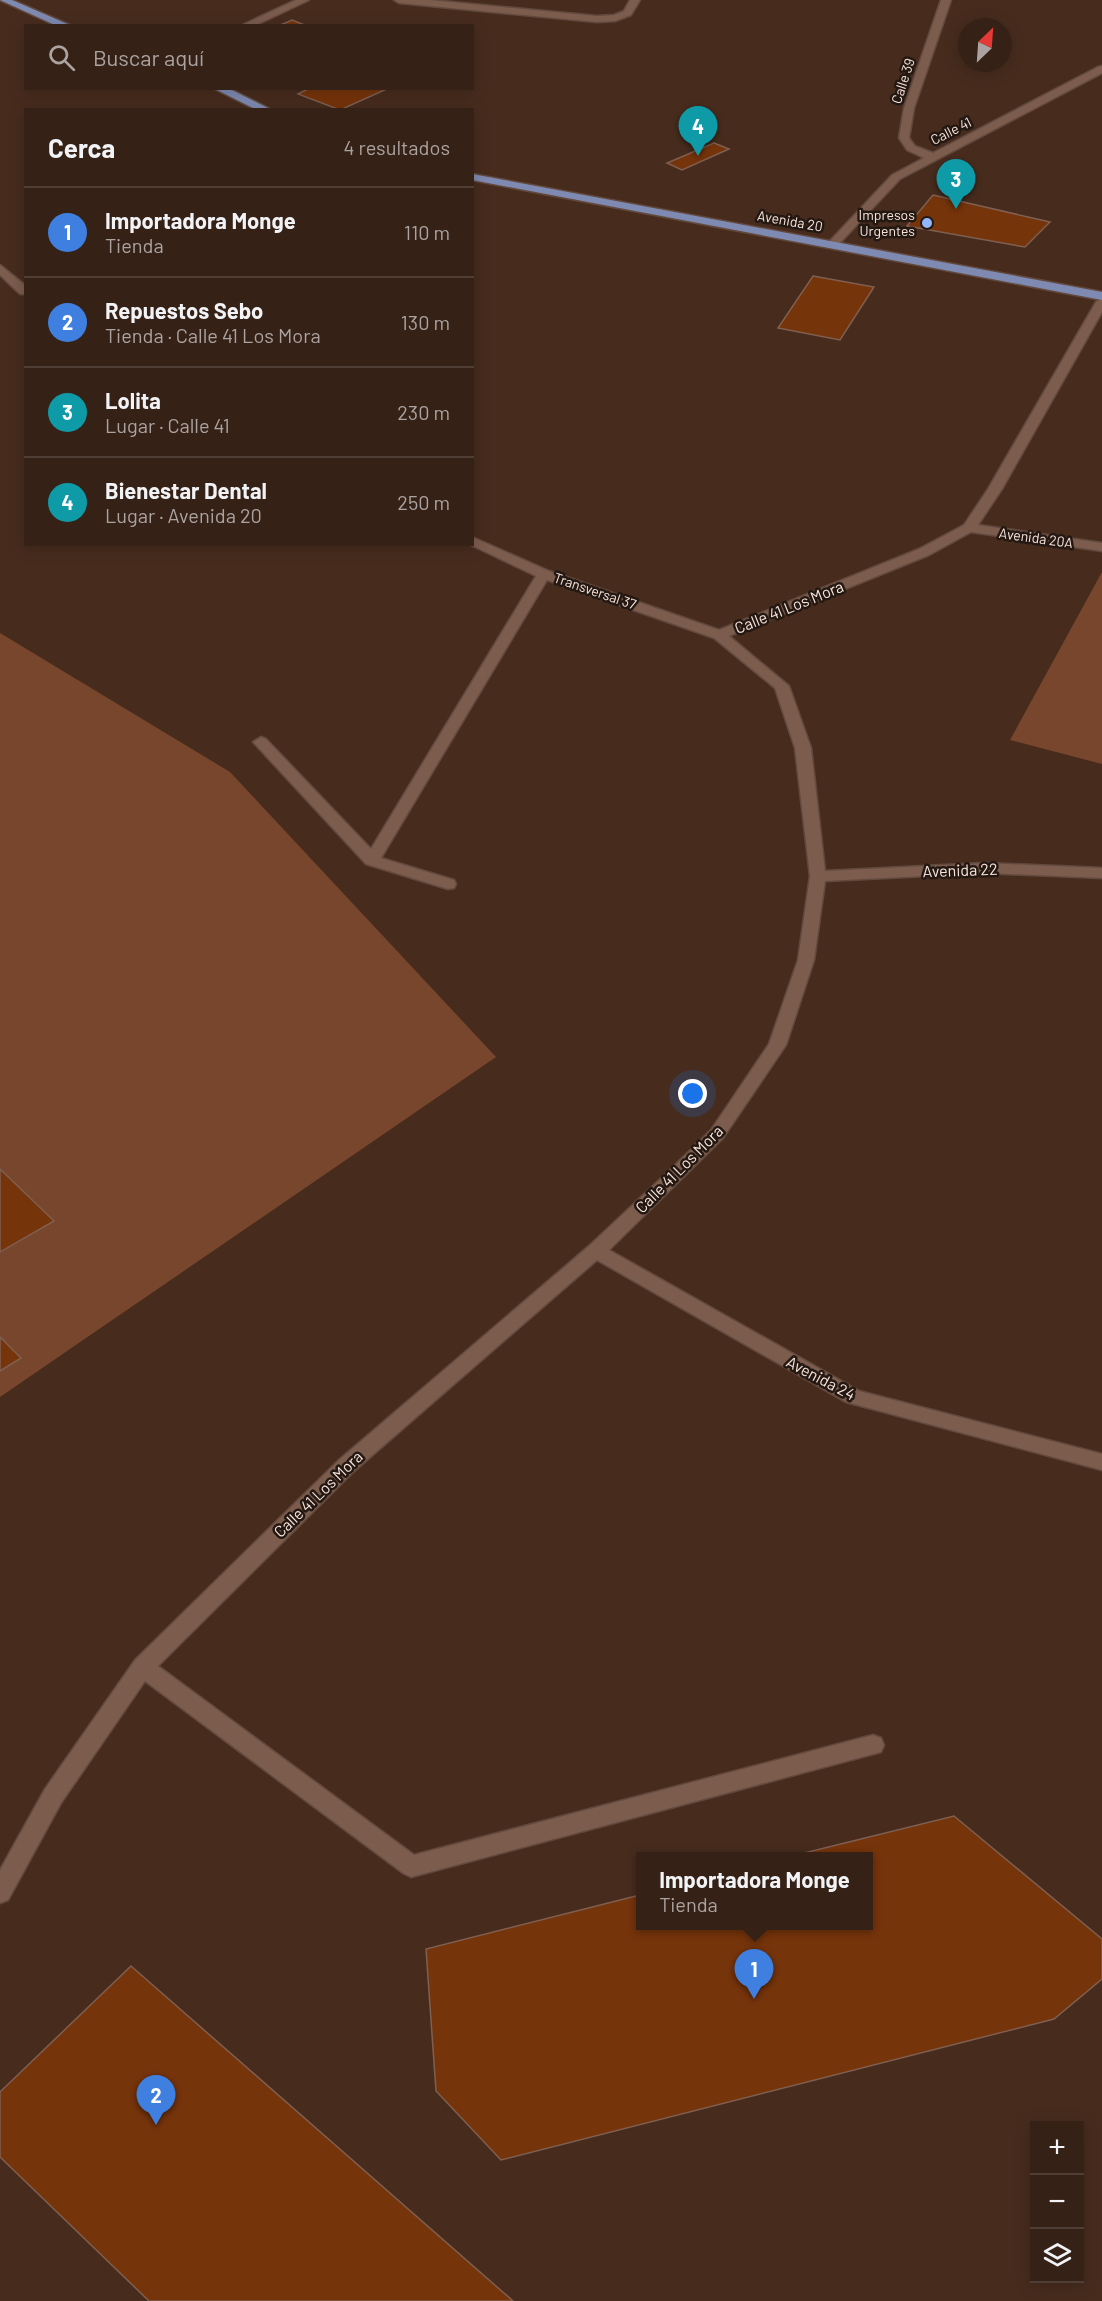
<!DOCTYPE html>
<html lang="es">
<head>
<meta charset="utf-8">
<style>
  body { margin:0; font-family:Barlow,sans-serif; background:#3d291f; color:#f1f3f6 }
  .controls { position:absolute; right:18px; bottom:18px; display:grid; overflow:hidden; border-radius:0px; box-shadow:0 3px 15px #0003 }
  .controls button { width:54px; height:54px; display:grid; place-items:center; padding:0; border:0; border-bottom:2px solid #4f3e35; background:#352116; color:#f1f3f6; font:30px sans-serif }
  .compass { position:absolute; left:958px; top:18px; width:54px; height:54px; border-radius:50%; background:#352116; box-shadow:0 3px 15px #0003; rotate:25deg }
  .you { position:absolute; left:693px; top:1094px; width:21px; height:21px; margin:-15px; border:4px solid #fff; border-radius:50%; background:#1a73e8; box-shadow:0 0 0 9px #1a73e833 }
  .badge { display:grid; place-items:center; width:39px; height:39px; border-radius:50%; background:#93b7fd; color:#fff; font-size:20px; font-weight:700 }
  .pin { position:absolute; translate:-50% -50px; filter:drop-shadow(0 2px 3px #0008) }
  .pin::after { content:''; position:absolute; top:32px; width:21px; height:18px; background:inherit; clip-path:polygon(0 0,100% 0,50% 100%) }
  .popup { position:absolute; left:636px; top:1852px; width:237px; height:78px; box-sizing:border-box; display:grid; place-content:center; border-radius:0px; background:#352116; filter:drop-shadow(0 2px 4px #0005); font-size:20px; white-space:nowrap; color:#aaa3a1 }
  .popup b { font-size:22px; color:#f1f3f6 }
  .popup::after { content:''; position:absolute; left:50%; top:100%; margin-left:-12px; border:12px solid transparent; border-top-color:#352116 }
  .list { margin:0; padding:0; list-style:none }
  h2 { display:flex; justify-content:space-between; align-items:center; height:78px; margin:0; padding:0 24px; font-size:26px }
  h2 small { font-size:20px; font-weight:400; color:#aaa3a1 }
  .list li { display:grid; grid-template-columns:39px 1fr auto; gap:18px; align-items:center; box-sizing:border-box; height:90px; padding:0 24px; border-top:2px solid #4f3e35 }
  .list b { display:block; font-size:22px; white-space:nowrap }
  .list p { margin:0; font-size:20px; white-space:nowrap; color:#aaa3a1 }
  .list em { font-size:20px; font-style:normal; color:#aaa3a1 }
  .icon { flex:none; width:33px; height:33px; fill:none; stroke:currentColor; stroke-width:2; stroke-linecap:round; stroke-linejoin:round }
  .map { position:relative; flex:none; width:1102px; height:2301px; overflow:hidden }
  .search { position:absolute; background:#352116; box-shadow:0 3px 15px #0003; left:24px; top:24px; width:450px; height:66px; display:flex; align-items:center; gap:15px; box-sizing:border-box; padding:0 21px; border-radius:0px; color:#aaa3a1; font-size:22px }
  .panel { position:absolute; background:#352116; box-shadow:0 3px 15px #0003; left:24px; top:108px; width:450px; height:438px; border-radius:0px }
  .map>svg:first-child { display:block }
  .green { fill:#78462c }
  .building { fill:#76340b; stroke:#7f5f50; stroke-width:1.5 }
  .lines { fill:none; stroke-linecap:round; stroke-linejoin:round }
  .minor-casing { stroke:#62493d; stroke-width:3 }
  .major-casing { stroke:#62493d; stroke-width:3 }
  .minor { fill:#7b5c4d; fill-rule:evenodd }
  .major { fill:#7f8ab2; fill-rule:evenodd }
  .poi-dot { fill:#93b7fd; stroke:#241812; stroke-width:2 }
  .labels { text-anchor:middle; stroke-width:5; stroke-linejoin:round; paint-order:stroke }
  .far-street-label { font-size:14px; fill:#f7e4db; stroke:#241812 }
  .far-poi-label { font-size:14px; fill:#f7e4db; stroke:#241812; text-anchor:end }
  .street-label { font-size:16px; fill:#f7e4db; stroke:#241812 }
</style>
</head>
<body>
<div class="map">
<svg width="1102" height="2301" viewBox="0 0 1102 2301">
  <rect width="100%" height="100%" fill="#472c1e"/>
  <g class="green">
    <path d="M1102 572V764L1010 740Z"/>
    <path d="M0 633 230 772 496 1057 0 1397Z"/>
  </g>
  <g class="building">
    <path d="M292 20 307 26H278Z"/>
    <path d="M310 88H389L340 110 298 94Z"/>
    <path d="M714 143 729 149 682 170 667 163Z"/>
    <path d="M933 195 1050 222 1025 247 907 226Z"/>
    <path d="M813 276 874 287 840 340 778 328Z"/>
    <path d="M0 1169 54 1221 0 1252Z"/>
    <path d="M0 1337 21 1358 0 1371Z"/>
    <path d="M954 1816 1102 1939V1979L1054 2019 501 2160 436 2091 426 1949 640 1895V1926H868V1856H792Z"/>
    <path d="M131 1966 513 2301H149L0 2157V2092Z"/>
  </g>
  <g class="lines">
    <defs>
      <g id="minor">
        <path d="M296 0H309L254 26H240Z"/>
        <path d="M394 0H430L597 16 614 15 624 11 630 0H640L631 15 615 21 597 22 399 3Z"/>
        <path d="M941 0H951L914 108 909 138 915 146 933 153 1098 67 1102 66V73L900 179 837 246H829V242L892 175 924 158 907 150 899 138 904 108Z"/>
        <path d="M0 265 26 286V294H20L0 275Z"/>
        <path d="M1102 298V312L1002 489 978 525 1102 543V551L971 532 929 555 729 636 789 686 811 748 825 871 985 863 1102 868V878L985 873 825 881 814 960 786 1045 723 1138 609 1250 859 1391 1102 1454V1470L846 1402 597 1260 353 1472 158 1666 414 1855 873 1735 881 1738 884 1745 881 1752 411 1877 403 1873 145 1681 61 1803 8 1900 0 1903V1870L45 1789 135 1660 339 1460 589 1246 671 1169 711 1130 769 1044 798 960 810 876 795 748 775 688 714 638 547 580 381 858 454 880 456 884 454 888 448 889 366 864 253 742 261 737 266 739 371 849 536 576 469 544H472V537L549 571 719 630 919 549 964 525 988 489 1096 302Z"/>
      </g>
      <g id="major">
        <path d="M0 0H12L72 26H57Z"/>
        <path d="M213 88H228L272 110H257Z"/>
        <path d="M472 174 1102 292V300L472 180Z"/>
      </g>
    </defs>
    <use href="#minor" class="minor-casing"/>
    <use href="#major" class="major-casing"/>
    <use href="#minor" class="minor"/>
    <use href="#major" class="major"/>
  </g>
  <circle class="poi-dot" cx="927" cy="223" r="6"/>
  <g class="labels">
    <g class="far-street-label">
      <text transform="translate(903 81) rotate(-72)" y="5">Calle 39</text>
      <text transform="translate(951 131) rotate(-27)" y="5">Calle 41</text>
      <text transform="translate(790 221) rotate(10)" y="5">Avenida 20</text>
      <text transform="translate(1036 538) rotate(8)" y="5">Avenida 20A</text>
      <text transform="translate(595 591) rotate(19)" y="5">Transversal 37</text>
    </g>
    <g class="far-poi-label">
      <text x="915" y="220">Impresos<tspan x="915" dy="16">Urgentes</tspan></text>
    </g>
    <g class="street-label">
      <text transform="translate(789 607) rotate(-22)" y="6">Calle 41 Los Mora</text>
      <text transform="translate(960 870) rotate(-2)" y="6">Avenida 22</text>
      <text transform="translate(679 1169) rotate(-45)" y="6">Calle 41 Los Mora</text>
      <text transform="translate(821 1378) rotate(28)" y="6">Avenida 24</text>
      <text transform="translate(318 1494) rotate(-44)" y="6">Calle 41 Los Mora</text>
    </g>
  </g>
</svg>
<div class="controls">
<button>+</button>
<button>−</button>
<button><svg class="icon" aria-label="layers" viewBox="0 0 24 24"><path d="M12 4l9 5-9 5-9-5zM3 14l9 5 9-5"/></svg></button>
</div>
<svg class="compass" viewBox="-18 -18 36 36"><path d="M0-13l5 13h-10z" fill="#e53935"/><path d="M0 13l5-13h-10z" fill="#aaa3a1"/></svg>
<div class="you"></div>
<div class="pin badge" style="left:754px;top:1999px;background:#3f7fe0">1</div>
<div class="popup"><b>Importadora Monge</b>Tienda</div>
<div class="pin badge" style="left:156px;top:2125px;background:#3f7fe0">2</div>
<div class="pin badge" style="left:956px;top:209px;background:#0f9aa8">3</div>
<div class="pin badge" style="left:698px;top:156px;background:#0f9aa8">4</div>
<div class="search"><svg class="icon" aria-label="search" viewBox="0 0 24 24"><circle cx="10" cy="10" r="6"/><path d="M15 15l6 6"/></svg>Buscar aquí</div>
<section class="panel">
<h2>Cerca<small>4 resultados</small></h2>
<ul class="list">
<li><span class="badge" style="background:#3f7fe0">1</span><div><b>Importadora Monge</b><p>Tienda</p></div><em>110 m</em></li>
<li><span class="badge" style="background:#3f7fe0">2</span><div><b>Repuestos Sebo</b><p>Tienda · Calle 41 Los Mora</p></div><em>130 m</em></li>
<li><span class="badge" style="background:#0f9aa8">3</span><div><b>Lolita</b><p>Lugar · Calle 41</p></div><em>230 m</em></li>
<li><span class="badge" style="background:#0f9aa8">4</span><div><b>Bienestar Dental</b><p>Lugar · Avenida 20</p></div><em>250 m</em></li>
</ul>
</section>
</div>
</body>
</html>
